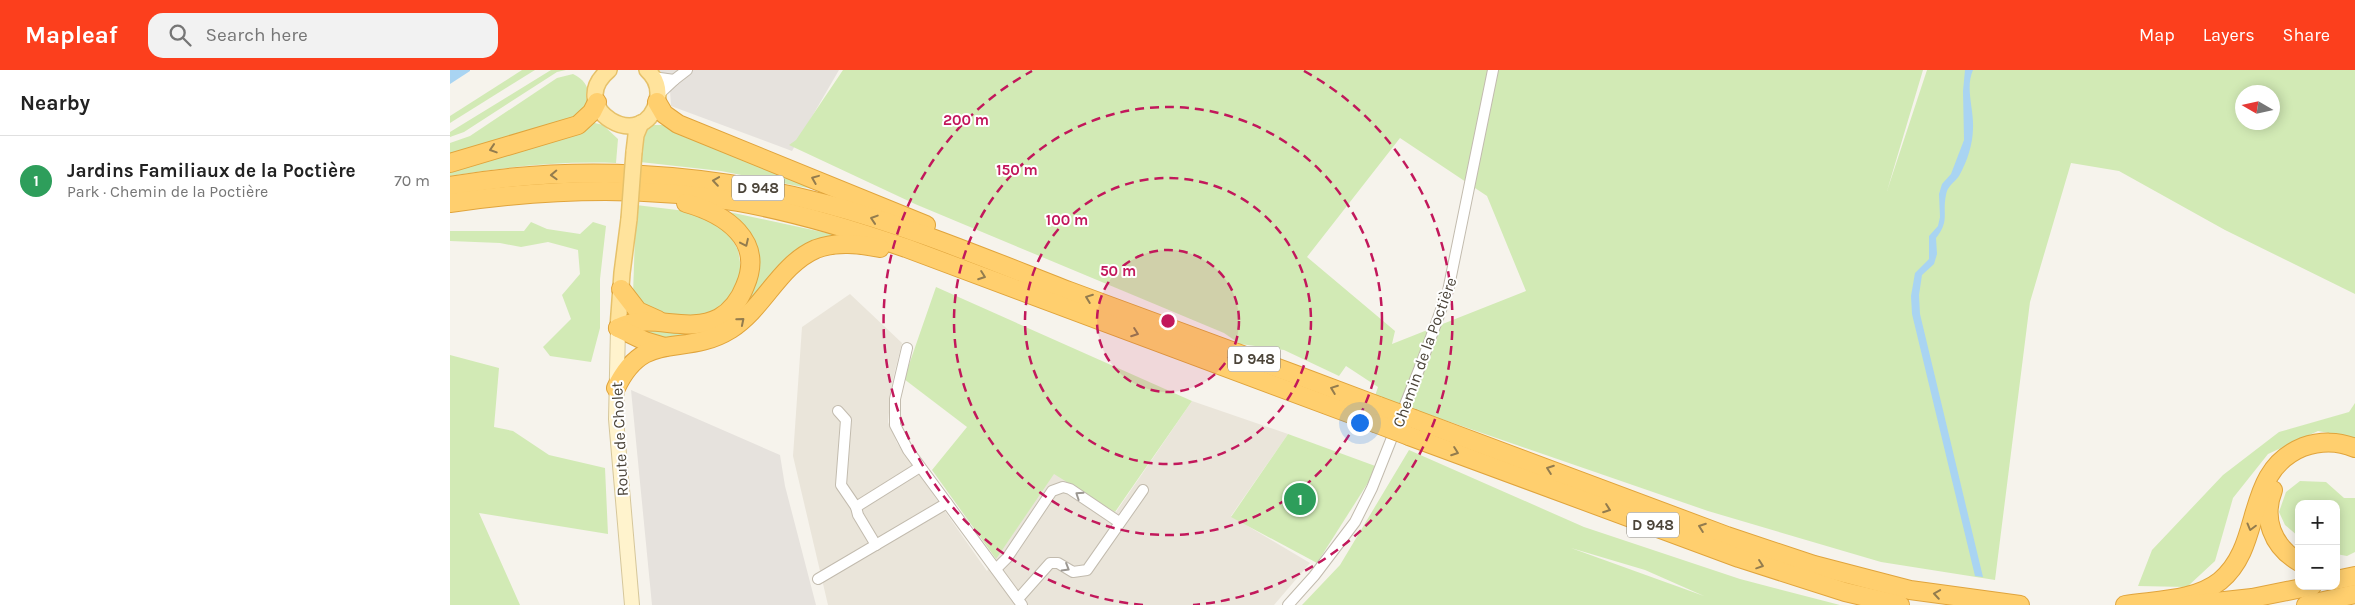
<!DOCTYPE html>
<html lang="en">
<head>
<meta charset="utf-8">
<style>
  body { margin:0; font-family:Karla,sans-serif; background:#f2f2f2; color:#222 }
  .controls { position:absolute; right:15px; bottom:15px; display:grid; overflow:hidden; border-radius:10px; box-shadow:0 2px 12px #0003 }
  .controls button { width:45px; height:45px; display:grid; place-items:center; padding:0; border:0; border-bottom:1px solid #e0e0e0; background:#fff; color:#222; font:25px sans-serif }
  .compass { position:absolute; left:1785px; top:15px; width:45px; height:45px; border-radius:50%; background:#fff; box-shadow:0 2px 12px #0003; rotate:279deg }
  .you { position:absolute; left:909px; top:352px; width:18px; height:18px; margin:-12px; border:4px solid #fff; border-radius:50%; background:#1a73e8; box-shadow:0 0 0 8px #1a73e833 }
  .badge { display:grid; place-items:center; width:32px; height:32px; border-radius:50%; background:#fc3f1d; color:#fff; font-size:16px; font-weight:700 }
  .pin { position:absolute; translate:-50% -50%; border:2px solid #fff; box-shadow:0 1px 5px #0006 }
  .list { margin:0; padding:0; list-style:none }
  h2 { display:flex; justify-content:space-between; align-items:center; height:65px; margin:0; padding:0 20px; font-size:21px }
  h2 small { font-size:16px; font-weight:400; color:#767676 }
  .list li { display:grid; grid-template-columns:32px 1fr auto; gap:15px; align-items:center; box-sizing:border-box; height:90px; padding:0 20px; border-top:1px solid #e0e0e0 }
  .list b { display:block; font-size:19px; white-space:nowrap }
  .list p { margin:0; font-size:16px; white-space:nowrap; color:#767676 }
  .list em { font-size:16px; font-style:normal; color:#767676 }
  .icon { flex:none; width:28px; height:28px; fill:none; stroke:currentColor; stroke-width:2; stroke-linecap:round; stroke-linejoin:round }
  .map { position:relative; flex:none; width:1905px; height:535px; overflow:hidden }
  header { display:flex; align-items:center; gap:30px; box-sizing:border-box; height:70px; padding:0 25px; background:#fc3f1d; color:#fff }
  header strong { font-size:24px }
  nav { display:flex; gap:28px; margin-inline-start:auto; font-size:18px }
  .search { width:350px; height:45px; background:#f2f2f2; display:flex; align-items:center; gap:12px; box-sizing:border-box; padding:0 18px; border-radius:15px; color:#767676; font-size:19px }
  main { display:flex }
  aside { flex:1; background:#fff }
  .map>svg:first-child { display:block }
  .residential { fill:#eae5da }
  .industrial { fill:#e6e2dd }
  .green { fill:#d2eab5; fill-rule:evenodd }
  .water { fill:#a9d4f2 }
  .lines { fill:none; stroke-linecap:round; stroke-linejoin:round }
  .street-casing { stroke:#c2bbae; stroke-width:12 }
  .secondary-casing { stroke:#d6c79b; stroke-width:16 }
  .primary-casing { stroke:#e6c16a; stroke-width:18 }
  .highway-casing { stroke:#e0a43c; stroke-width:20 }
  .street { stroke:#fff; stroke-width:10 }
  .secondary { stroke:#fff3cd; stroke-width:14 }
  .primary { stroke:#ffe39c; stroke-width:15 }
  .highway { stroke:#ffcf6e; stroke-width:18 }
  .primary-bridge-casing { stroke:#e6c16a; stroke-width:18; stroke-linecap:butt }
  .highway-bridge-casing { stroke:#e0a43c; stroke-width:20; stroke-linecap:butt }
  .primary-bridge { stroke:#ffe39c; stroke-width:15 }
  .highway-bridge { stroke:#ffcf6e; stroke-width:18 }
  .oneway { stroke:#937c4e }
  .oneway2 { stroke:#9c9892 }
  .ring { fill:none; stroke:#c2185b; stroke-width:2.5; stroke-dasharray:9 6 }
  .labels { text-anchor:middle; stroke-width:4; stroke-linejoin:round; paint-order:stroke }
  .shield { fill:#fff; stroke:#817c74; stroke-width:1 }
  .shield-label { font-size:15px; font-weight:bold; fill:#4b4439 }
  .street-label { font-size:16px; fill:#4b4439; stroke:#fff }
  .centre { fill:#c2185b; stroke:#fff; stroke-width:2.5 }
  .ring-label { font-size:15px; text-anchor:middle; font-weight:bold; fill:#c2185b; stroke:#fff; stroke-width:4; stroke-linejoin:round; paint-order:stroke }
</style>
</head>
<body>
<header>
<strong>Mapleaf</strong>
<div class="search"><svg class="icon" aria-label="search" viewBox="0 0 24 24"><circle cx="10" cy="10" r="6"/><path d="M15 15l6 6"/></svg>Search here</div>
<nav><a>Map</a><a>Layers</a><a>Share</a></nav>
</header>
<main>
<aside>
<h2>Nearby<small></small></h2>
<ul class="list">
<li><span class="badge" style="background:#2e9e5b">1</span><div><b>Jardins Familiaux de la Poctière</b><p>Park · Chemin de la Poctière</p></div><em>70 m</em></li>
</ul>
</aside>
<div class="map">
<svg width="1905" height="535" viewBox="0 0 1905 535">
  <rect width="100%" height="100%" fill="#f6f3ec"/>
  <path class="residential" d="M400 224 452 273 442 313 438 352 447 373 537 501 604 403 666 442 742 331 838 364 781 446 860 493 824 535H378L343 386 352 257Z"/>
  <g class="industrial">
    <path d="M202 0H389L342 81 221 36 219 5Z"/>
    <path d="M181 320 330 385 335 416 366 535H202Z"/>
  </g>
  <g class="green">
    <path d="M72 0H85L0 53V46Z"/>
    <path d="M101 0H116L107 2 14 62 0 67V62Z"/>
    <path d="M393 0H1473L1437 121 1477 0H1905V224L1775 160 1669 101 1621 93 1580 232 1545 510 1431 492 1258 441 925 326 928 317 896 296 889 306 834 280 790 274 774 263 465 134 339 75 346 70ZM1792 22H1822V52H1792ZM950 68 1037 126 1076 221 942 274 945 261 857 187Z"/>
    <path d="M123 4C143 13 143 34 127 46L51 68 0 86V73L20 66 107 8Z"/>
    <path d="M141 52 153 55 168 69 166 93C109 91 56 97 0 106V99Z"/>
    <path d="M199 55H215L378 122 271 101 190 92 191 62Z"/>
    <path d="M186 135 244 142 275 157 288 180 291 198 287 216 273 236 255 245 232 247 198 239 183 225Z"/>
    <path d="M265 139 400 168 371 172 294 240 268 259 226 269 202 267 198 265 197 260 266 255 303 198Z"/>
    <path d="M81 152 97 159 130 164 143 152 156 156 150 209V258L141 292 100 286 93 277 121 249 112 225 130 204 128 180 98 172 71 177 50 173 0 171V161H74Z"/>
    <path d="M486 217 742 331 665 442 604 404 546 489 482 400 517 357 454 309Z"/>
    <path d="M0 285 49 298 44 357 63 361 99 385 155 398 158 464 29 443 70 535H0Z"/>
    <path d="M1905 333V368L1868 361 1818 384 1783 428 1765 491 1737 517 1688 516 1702 480 1773 405 1829 362 1899 342Z"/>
    <path d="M838 364 928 397 867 493 781 447Z"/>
    <path d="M959 380 1134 457 1290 509 1390 535H852L890 495ZM1121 478 1195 500 1254 526Z"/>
    <path d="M1850 411 1876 412 1894 428H1905V482L1897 486 1886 484V434H1849V467L1835 455 1829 442 1836 422Z"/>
  </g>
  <g class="water">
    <path d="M0 0H20V1L0 14Z"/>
    <path d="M1515 0H1523C1515 18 1524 39 1523 58 1523 74 1517 92 1509 106 1504 113 1497 116 1496 125 1492 145 1500 150 1486 168L1487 184 1484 194 1472 205 1469 225 1470 244 1533 507 1525 506 1462 244 1461 226 1465 203 1479 189V166L1488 156 1490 147 1489 124 1492 114 1501 104 1514 70 1513 21Z"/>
  </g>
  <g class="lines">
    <defs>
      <g id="street">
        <path d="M203 7 224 10 208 25"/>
        <path d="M224 10 237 0"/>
        <path d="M457 278 445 329V355L458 380 572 535"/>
        <path d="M388 341 396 350 391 415 406 437 408 445 426 475"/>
        <path d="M406 437 470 397"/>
        <path d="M546 499 557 488 602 421 613 417 620 419 669 452"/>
        <path d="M368 509 497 433"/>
        <path d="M568 529 600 493H608L623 502 637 500 693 420"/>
        <path d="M838 535 864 506 905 452 922 418 970 297 998 221 1043 0"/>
      </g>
      <path id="secondary" d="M168 258 166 349 182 535"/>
      <g id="primary">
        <path d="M159 0C113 38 194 86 207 31 210 19 206 8 197 0"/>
        <path d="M184 82 186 65 191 53"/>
        <path d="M168 258 172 203 179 149"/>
      </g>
      <g id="highway">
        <path d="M207 32 214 44 228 54 476 155"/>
        <path d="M0 93 128 55 142 42 147 32"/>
        <path d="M0 116C124 94 255 102 376 134 459 156 539 190 619 221 723 259 826 297 929 336"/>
        <path d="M0 133C95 119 193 115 288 132 345 142 401 159 456 178L925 353"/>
        <path d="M171 219 188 241 208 250"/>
        <path d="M168 258C200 241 236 265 269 248 281 241 290 229 295 216 315 170 275 144 236 133"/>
        <path d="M168 258 195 271 215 277"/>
        <path d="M166 318C195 257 233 289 281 259 314 238 329 195 366 179 387 171 409 174 430 178"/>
        <path d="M964 349 1277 466 1364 495 1460 520 1570 535"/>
        <path d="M959 366 1289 488 1395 522 1450 535"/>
        <path d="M1823 420C1812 448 1822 476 1849 492"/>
        <path d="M1886 510 1905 506"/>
        <path d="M1675 535C1706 530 1745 531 1770 511 1815 474 1792 402 1853 377 1870 371 1889 371 1905 378"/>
        <path d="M1738 535 1802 528 1862 516"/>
        <path d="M1856 535 1905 524"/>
      </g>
    </defs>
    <use href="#street" class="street-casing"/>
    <use href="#secondary" class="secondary-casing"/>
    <use href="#primary" class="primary-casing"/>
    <use href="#highway" class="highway-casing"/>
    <use href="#street" class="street"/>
    <use href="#secondary" class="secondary"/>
    <use href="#primary" class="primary"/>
    <use href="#highway" class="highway"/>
    <defs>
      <path id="primary-bridge" d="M179 149 184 82"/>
      <g id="highway-bridge">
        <path d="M929 336 964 349"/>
        <path d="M925 353 959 366"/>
      </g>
    </defs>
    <use href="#primary-bridge" class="primary-bridge-casing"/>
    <use href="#highway-bridge" class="highway-bridge-casing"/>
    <use href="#primary-bridge" class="primary-bridge"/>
    <use href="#highway-bridge" class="highway-bridge"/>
  </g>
  <defs><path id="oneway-chevron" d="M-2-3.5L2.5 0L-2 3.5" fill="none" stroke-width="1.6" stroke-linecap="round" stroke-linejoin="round" transform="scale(1.25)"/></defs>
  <g class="oneway">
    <use href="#oneway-chevron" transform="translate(43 79) rotate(162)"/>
    <use href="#oneway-chevron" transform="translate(104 105) rotate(178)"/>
    <use href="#oneway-chevron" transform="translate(365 109) rotate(-158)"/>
    <use href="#oneway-chevron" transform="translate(266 111) rotate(-172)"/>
    <use href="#oneway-chevron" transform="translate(424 149) rotate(-162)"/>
    <use href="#oneway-chevron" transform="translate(295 173) rotate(65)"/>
    <use href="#oneway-chevron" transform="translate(532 206) rotate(20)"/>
    <use href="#oneway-chevron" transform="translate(639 228) rotate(-159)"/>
    <use href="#oneway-chevron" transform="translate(291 251) rotate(-40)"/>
    <use href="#oneway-chevron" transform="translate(685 263) rotate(20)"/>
    <use href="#oneway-chevron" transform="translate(884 319) rotate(-159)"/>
    <use href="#oneway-chevron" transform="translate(1005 382) rotate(20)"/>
    <use href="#oneway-chevron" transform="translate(1100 399) rotate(-160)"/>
    <use href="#oneway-chevron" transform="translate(1157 439) rotate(20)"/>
    <use href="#oneway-chevron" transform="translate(1252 457) rotate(-160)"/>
    <use href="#oneway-chevron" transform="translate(1801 457) rotate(105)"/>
    <use href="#oneway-chevron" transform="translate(1310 495) rotate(19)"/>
    <use href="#oneway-chevron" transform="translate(1487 524) rotate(-171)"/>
  </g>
  <g class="oneway2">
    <use href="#oneway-chevron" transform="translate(629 425) rotate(-146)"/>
    <use href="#oneway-chevron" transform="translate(616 498) rotate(31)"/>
  </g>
  <circle cx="718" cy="251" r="71" fill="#c2185b" fill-opacity=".12"/>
  <g class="ring">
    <circle cx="718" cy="251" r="71"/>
    <circle cx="718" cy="251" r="143"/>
    <circle cx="718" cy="251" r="214"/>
    <path d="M693 535A285 285 0 0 1 582 1M854 1A285 285 0 0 1 743 535"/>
  </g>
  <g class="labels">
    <g class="shield">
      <rect x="282" y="105.5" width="52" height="25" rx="4"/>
      <rect x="778" y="276.5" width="52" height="25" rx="4"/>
      <rect x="1177" y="442.5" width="52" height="25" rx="4"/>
    </g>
    <g class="shield-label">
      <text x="308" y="123">D 948</text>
      <text x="804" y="294">D 948</text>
      <text x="1203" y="460">D 948</text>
    </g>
    <g class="street-label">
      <text transform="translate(974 282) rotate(-70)" y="6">Chemin de la Poctière</text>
      <text transform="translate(169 369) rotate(-93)" y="6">Route de Cholet</text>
    </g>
  </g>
  <circle cx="718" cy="251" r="8" class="centre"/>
  <g class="ring-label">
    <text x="516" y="55">200 m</text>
    <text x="567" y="105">150 m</text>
    <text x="617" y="155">100 m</text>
    <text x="668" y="206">50 m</text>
  </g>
</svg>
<div class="controls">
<button>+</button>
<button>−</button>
</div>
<svg class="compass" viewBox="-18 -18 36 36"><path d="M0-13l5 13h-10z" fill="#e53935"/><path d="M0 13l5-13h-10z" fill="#767676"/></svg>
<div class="you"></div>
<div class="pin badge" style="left:850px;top:429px;background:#2e9e5b">1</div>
</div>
</main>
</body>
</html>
